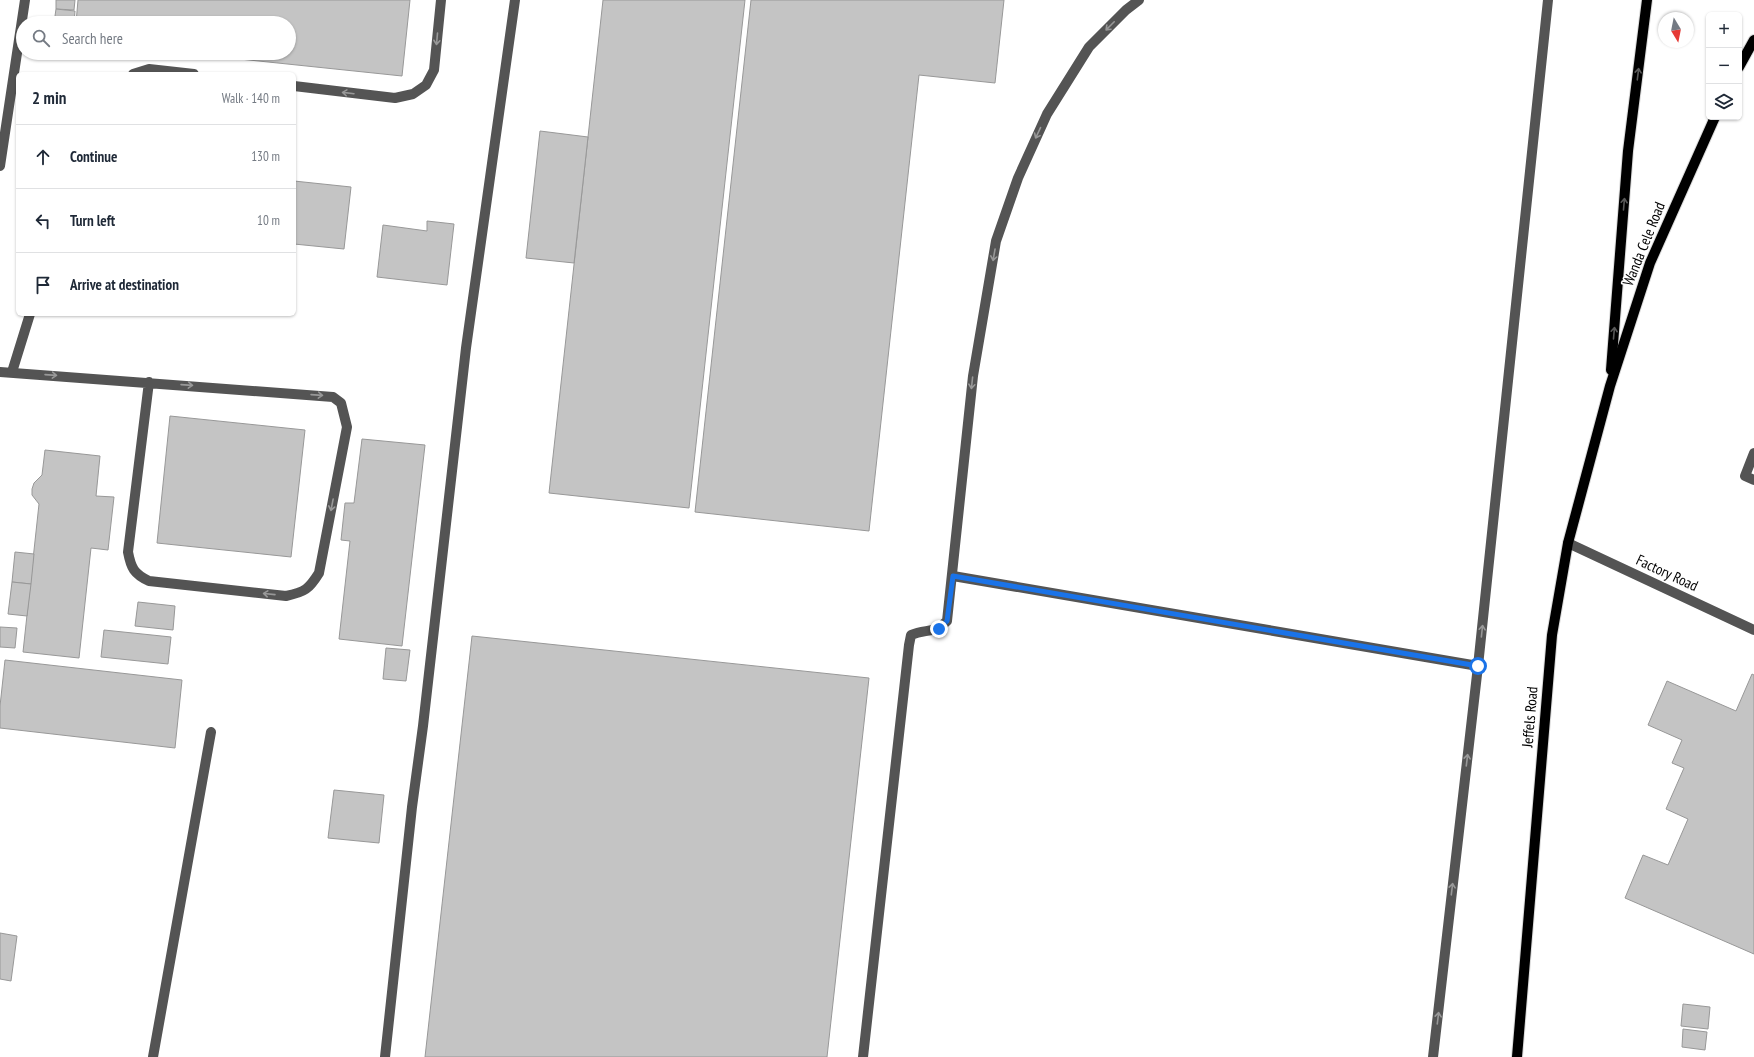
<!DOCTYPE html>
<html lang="en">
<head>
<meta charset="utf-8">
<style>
  body { margin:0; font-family:"PT Sans Narrow",sans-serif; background:#f2f2f3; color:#1f2937 }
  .controls { position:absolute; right:12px; top:12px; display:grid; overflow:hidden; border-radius:6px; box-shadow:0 1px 3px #0004 }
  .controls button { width:36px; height:36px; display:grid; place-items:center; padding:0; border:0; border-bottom:1px solid #e0e1e3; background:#fff; color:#1f2937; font:20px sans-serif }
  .compass { position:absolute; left:1658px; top:12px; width:36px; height:36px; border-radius:50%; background:#fff; box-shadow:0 1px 3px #0004; rotate:170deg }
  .stop { position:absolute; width:12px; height:12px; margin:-9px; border:3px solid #1a73e8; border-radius:50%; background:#fff }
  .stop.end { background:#1a73e8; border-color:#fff; box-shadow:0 1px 4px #0008 }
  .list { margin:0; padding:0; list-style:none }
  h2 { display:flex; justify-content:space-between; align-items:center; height:52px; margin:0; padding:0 16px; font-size:17px }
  h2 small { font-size:13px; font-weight:400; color:#747a83 }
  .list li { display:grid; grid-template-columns:26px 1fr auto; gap:12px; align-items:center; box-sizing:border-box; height:64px; padding:0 16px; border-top:1px solid #e0e1e3 }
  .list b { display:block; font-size:15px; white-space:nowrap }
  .list em { font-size:13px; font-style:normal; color:#747a83 }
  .icon { flex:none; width:22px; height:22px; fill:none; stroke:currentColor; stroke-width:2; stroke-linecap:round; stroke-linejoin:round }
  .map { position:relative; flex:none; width:1754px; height:1057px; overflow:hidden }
  .search { position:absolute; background:#fff; box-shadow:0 1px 3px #0004; left:16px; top:16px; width:280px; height:44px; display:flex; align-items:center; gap:10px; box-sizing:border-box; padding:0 14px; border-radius:22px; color:#747a83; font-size:15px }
  .panel { position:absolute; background:#fff; box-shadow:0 1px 3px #0004; left:16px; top:72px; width:280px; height:244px; border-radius:6px }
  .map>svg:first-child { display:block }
  .building { fill:#c4c4c4; stroke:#989898 }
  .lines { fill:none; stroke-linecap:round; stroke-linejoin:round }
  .major-casing { stroke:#dbdbdb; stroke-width:12 }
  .minor { stroke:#545454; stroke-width:10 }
  .major { stroke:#000; stroke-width:10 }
  .oneway { stroke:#989898 }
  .oneway2 { stroke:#595959 }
  .route { stroke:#1a73e8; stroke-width:5 }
  .labels { text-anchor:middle; stroke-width:3; stroke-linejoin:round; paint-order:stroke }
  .street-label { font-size:15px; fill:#000; stroke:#fff }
</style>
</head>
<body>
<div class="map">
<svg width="1754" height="1057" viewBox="0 0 1754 1057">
  <rect width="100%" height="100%" fill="#fff"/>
  <g class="building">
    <path d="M56 0H75L74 10 56 9Z"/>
    <path d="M78 0H410L402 76 182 53H289V23H76Z"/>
    <path d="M603 0H745L689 508 549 493Z"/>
    <path d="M751 0H1004L995 83 919 75 869 531 695 512Z"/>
    <path d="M56 9 75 11 74 23H54Z"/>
    <path d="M540 131 588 137 574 263 526 258Z"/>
    <path d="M294 181 351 187 344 249 294 244Z"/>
    <path d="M427 221 454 224 447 285 377 277 383 225 427 231Z"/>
    <path d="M170 416 305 430 291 557 157 543Z"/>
    <path d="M362 439 425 445 402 646 339 639 350 541 341 540 345 503H354Z"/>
    <path d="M45 450 100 456 96 496 114 497 108 550 91 548 79 658 23 652 39 504 32 495V489L34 483 42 475Z"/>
    <path d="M15 552 34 554 31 584 12 582Z"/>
    <path d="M12 582 31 584 27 616 8 614Z"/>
    <path d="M138 602 175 606 173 630 135 626Z"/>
    <path d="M0 627 17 628 15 648 0 647Z"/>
    <path d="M104 630 171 637 168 664 101 657Z"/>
    <path d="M472 636 869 678 827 1057H425Z"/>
    <path d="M386 648 410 650 406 681 383 679Z"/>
    <path d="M5 660 182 680 175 748 0 728V706Z"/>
    <path d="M1752 674 1754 675V954L1625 898 1643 855 1668 865 1688 819 1666 809 1684 768 1672 763 1682 740 1648 725 1667 681 1736 711Z"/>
    <path d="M334 790 384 795 379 843 328 838Z"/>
    <path d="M0 933 17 936 11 981 0 979Z"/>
    <path d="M1683 1004 1710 1007 1708 1029 1681 1026Z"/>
    <path d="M1683 1029 1707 1032 1705 1050 1682 1047Z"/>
  </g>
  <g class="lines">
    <defs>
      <g id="major">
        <path d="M1739 67 1754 40"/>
        <path d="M1611 370 1628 151 1647 0"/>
        <path d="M1517 1057 1552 635 1568 543 1610 386 1650 263 1715 117"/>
      </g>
    </defs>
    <use href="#major" class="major-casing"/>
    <g class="minor">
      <path d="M133 74 149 69 194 74"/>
      <path d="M294 86 395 98 413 94 426 85 434 70 441 0"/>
      <path d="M0 166 25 0"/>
      <path d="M0 372 333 397 341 403 347 427 319 573C309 589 305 592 286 596L149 581C134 574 131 568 128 552L149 382"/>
      <path d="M12 372 30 314"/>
      <path d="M1754 453 1745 476 1754 480"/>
      <path d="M1568 543 1754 630"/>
      <path d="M953 576 1478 666"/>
      <path d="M153 1057 211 732"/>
      <path d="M385 1057 412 807 423 726 466 348 515 0"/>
      <path d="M863 1057 909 645 911 635C926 628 933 635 947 621L973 376 996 241 1018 178 1047 114 1089 47 1126 10 1139 0"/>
      <path d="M1433 1057 1478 666 1548 0"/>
    </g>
    <use href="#major" class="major"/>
  </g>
  <defs><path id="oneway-shaft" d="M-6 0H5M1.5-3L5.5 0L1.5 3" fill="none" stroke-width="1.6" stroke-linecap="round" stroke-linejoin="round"/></defs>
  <g class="oneway">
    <use href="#oneway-shaft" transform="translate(1110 26) rotate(135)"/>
    <use href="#oneway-shaft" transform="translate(437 39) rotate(95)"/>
    <use href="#oneway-shaft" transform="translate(348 93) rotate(-173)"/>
    <use href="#oneway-shaft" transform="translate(1038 133) rotate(115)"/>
    <use href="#oneway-shaft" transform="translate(994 255) rotate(100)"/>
    <use href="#oneway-shaft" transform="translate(51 375) rotate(4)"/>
    <use href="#oneway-shaft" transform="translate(972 383) rotate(96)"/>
    <use href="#oneway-shaft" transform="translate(187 385) rotate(4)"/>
    <use href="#oneway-shaft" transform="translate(317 395) rotate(4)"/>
    <use href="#oneway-shaft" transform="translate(332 505) rotate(101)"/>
    <use href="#oneway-shaft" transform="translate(269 594) rotate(-174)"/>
    <use href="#oneway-shaft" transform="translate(1482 631) rotate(-84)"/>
    <use href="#oneway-shaft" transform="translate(1467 760) rotate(-83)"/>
    <use href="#oneway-shaft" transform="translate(1452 889) rotate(-83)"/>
    <use href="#oneway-shaft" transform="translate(1438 1018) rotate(-83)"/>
  </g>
  <g class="oneway2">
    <use href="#oneway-shaft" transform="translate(1638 74) rotate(-83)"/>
    <use href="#oneway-shaft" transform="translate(1624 204) rotate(-85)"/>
    <use href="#oneway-shaft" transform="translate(1614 333) rotate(-85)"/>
  </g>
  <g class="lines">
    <path class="route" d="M939 629 947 621 953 576 1478 666"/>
  </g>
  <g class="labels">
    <g class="street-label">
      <text transform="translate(1644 244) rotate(-68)" y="5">Wanda Cele Road</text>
      <text transform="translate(1667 573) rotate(25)" y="5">Factory Road</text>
      <text transform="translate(1530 717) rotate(-85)" y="5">Jeffels Road</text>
    </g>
  </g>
</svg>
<div class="controls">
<button>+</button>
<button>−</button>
<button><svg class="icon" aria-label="layers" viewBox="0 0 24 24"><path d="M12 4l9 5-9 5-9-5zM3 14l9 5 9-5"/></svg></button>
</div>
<svg class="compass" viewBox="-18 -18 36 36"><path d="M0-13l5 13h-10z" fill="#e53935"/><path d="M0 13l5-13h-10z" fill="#747a83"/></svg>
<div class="stop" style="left:1478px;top:666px"></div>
<div class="stop end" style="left:939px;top:629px"></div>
<div class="search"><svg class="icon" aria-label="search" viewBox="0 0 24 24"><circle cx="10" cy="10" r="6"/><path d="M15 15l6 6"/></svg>Search here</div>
<section class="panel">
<h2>2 min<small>Walk · 140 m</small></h2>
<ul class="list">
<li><svg class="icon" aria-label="ahead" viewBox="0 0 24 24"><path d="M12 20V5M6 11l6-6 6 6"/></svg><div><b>Continue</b></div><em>130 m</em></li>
<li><svg class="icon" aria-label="left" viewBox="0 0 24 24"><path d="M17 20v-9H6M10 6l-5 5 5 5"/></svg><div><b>Turn left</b></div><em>10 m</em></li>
<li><svg class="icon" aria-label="arrive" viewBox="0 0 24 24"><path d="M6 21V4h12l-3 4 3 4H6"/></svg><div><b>Arrive at destination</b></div></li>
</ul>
</section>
</div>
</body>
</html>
